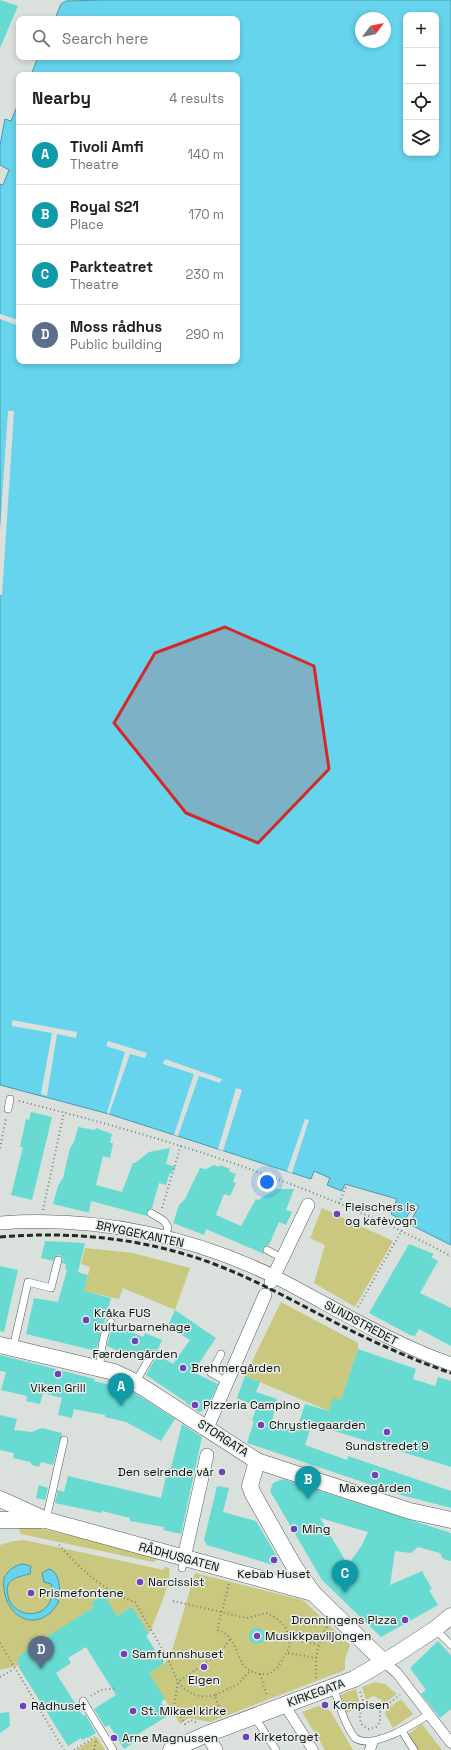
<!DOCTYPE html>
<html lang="en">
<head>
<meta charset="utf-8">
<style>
  body { margin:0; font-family:"Space Grotesk",sans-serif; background:#f2f2f2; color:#202124 }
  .controls { position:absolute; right:12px; top:12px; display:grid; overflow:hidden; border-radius:8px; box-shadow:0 2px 6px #0003 }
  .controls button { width:36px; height:36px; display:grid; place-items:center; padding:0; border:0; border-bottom:1px solid #e0e0e0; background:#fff; color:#202124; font:20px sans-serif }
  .compass { position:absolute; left:355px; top:12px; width:36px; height:36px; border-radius:50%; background:#fff; box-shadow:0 2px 6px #0003; rotate:58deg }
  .you { position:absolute; left:267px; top:1182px; width:14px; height:14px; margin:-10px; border:3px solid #fff; border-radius:50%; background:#1a73e8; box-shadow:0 0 0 6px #1a73e833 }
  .badge { display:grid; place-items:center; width:26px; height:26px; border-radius:50%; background:#0f766e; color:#fff; font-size:13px; font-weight:700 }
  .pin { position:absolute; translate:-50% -33px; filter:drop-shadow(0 1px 2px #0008) }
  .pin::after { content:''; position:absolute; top:21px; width:14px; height:12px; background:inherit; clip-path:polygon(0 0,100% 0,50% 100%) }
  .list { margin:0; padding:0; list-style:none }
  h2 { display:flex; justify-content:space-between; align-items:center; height:52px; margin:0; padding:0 16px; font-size:17px }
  h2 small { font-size:13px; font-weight:400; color:#757577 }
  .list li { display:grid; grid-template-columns:26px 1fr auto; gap:12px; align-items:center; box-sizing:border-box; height:60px; padding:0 16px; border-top:1px solid #e0e0e0 }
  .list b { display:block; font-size:15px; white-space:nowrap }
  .list p { margin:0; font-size:13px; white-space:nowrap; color:#757577 }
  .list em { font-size:13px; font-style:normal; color:#757577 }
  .icon { flex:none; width:22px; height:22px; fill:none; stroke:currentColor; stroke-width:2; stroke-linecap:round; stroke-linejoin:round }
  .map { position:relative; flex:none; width:451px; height:1750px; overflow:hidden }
  .search { position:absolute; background:#fff; box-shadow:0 2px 6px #0003; left:16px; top:16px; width:224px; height:44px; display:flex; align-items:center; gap:10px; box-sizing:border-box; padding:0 14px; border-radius:8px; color:#757577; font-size:15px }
  .panel { position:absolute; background:#fff; box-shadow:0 2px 6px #0003; left:16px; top:72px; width:224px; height:292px; border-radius:8px }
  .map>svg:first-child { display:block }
  .green { fill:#c9c87e }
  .water { fill:#67d4ed; stroke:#4b98aa; fill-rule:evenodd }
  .pier { fill:#dae1dd }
  .building { fill:#67dad1; fill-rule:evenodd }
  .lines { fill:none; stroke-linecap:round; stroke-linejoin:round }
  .service-casing { stroke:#575d5a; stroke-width:8 }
  .pedestrian-casing { stroke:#575d5a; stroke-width:11 }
  .minor-casing { stroke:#575d5a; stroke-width:14 }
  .tertiary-casing { stroke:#575d5a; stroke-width:17 }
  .path { stroke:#7c807e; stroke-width:2; stroke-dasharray:1 3; stroke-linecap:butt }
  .service { stroke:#fff; stroke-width:7 }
  .pedestrian { stroke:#fff; stroke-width:10 }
  .minor { stroke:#fff; stroke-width:13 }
  .tertiary { stroke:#fff; stroke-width:16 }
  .rail { stroke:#272928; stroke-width:3; stroke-dasharray:6 3; stroke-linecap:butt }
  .marked { fill:#d62828; fill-opacity:0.2; stroke:#d62828; stroke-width:3; stroke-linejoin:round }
  .poi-dot { fill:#6d42ba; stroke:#e7eeea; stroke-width:1.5 }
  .labels { text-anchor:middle; stroke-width:3; stroke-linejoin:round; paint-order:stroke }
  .poi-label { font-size:12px; fill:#0b0d0c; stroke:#e7eeea; text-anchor:start }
  .street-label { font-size:12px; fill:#0b0d0c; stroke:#e7eeea }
</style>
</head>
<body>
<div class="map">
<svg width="451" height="1750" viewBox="0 0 451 1750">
  <rect width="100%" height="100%" fill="#dae1dd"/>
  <g class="green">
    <path d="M322 1208 393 1241 355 1307 314 1283 325 1245 310 1238Z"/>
    <path d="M85 1248 133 1253 190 1268 175 1310 123 1288 119 1299 84 1291 90 1267 81 1264Z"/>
    <path d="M281 1302 358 1343V1349L341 1400 329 1411 245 1376Z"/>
    <path d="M18 1526 38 1528 134 1550 158 1559 153 1562 21 1534Z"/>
    <path d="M24 1540 155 1568 163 1570 166 1567 169 1568C173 1579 154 1622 149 1634L132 1607 117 1616 103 1595 92 1603 94 1607 23 1653V1654L17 1659 20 1665 0 1670V1545L13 1541Z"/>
    <path d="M195 1573 299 1599 304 1601 350 1645 345 1659V1670L210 1722 189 1718 180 1724 149 1673 164 1664 171 1654Z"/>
    <path d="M375 1682 385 1684 397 1694 383 1704 381 1702 382 1700 373 1696 366 1700 362 1687Z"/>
    <path d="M356 1689 360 1704 358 1708 347 1713 340 1695Z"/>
    <path d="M401 1699 413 1714 393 1728 385 1714 387 1709Z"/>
    <path d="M318 1706 325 1707 331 1712 353 1750H325L302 1712Z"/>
    <path d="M422 1724 442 1750H418L408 1735Z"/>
    <path d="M97 1737 105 1750H76Z"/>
  </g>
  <g class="water">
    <path d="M103 0H451V1245L409 1224 419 1206 415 1204 404 1221 391 1214 397 1199 345 1184 342 1191 327 1185 330 1178 314 1171 311 1179 109 1114 0 1085V184L3 185 9 170 0 165V145L5 119 11 121 19 102V361H237V75H31L38 57H237V19H55L61 4 66 1ZM406 15H436V153H406ZM361 18H385V42H361Z"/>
    <path d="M23 1564 31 1566 30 1574C12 1578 2 1581 10 1602 23 1623 58 1615 51 1584L44 1582 42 1573 49 1569C59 1572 59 1584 60 1593L55 1595V1598L59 1601C40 1637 0 1618 4 1578 8 1571 14 1565 23 1564Z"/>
  </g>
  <g class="pier">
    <path d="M0 314 19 320V326L0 319Z"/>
    <path d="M8 411H14L2 595H0V530Z"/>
    <path d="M12 1020 77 1032 76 1038 57 1034 47 1096 41 1094 52 1033 12 1026Z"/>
    <path d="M108 1041 147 1053 145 1058 130 1054 109 1114 107 1113 125 1052 106 1046Z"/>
    <path d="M165 1059 222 1079 220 1083 199 1076 178 1136 174 1135 194 1074 163 1064Z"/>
    <path d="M236 1088 242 1090 223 1151 218 1149Z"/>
    <path d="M305 1119 309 1120 292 1173 287 1171Z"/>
  </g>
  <g class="building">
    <path d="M0 0 18 6 0 48Z"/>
    <path d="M31 1112 52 1117 32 1200 11 1195 23 1147H20L26 1119 29 1120Z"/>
    <path d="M78 1127 95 1130 96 1128 112 1134 110 1143H113L110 1158 103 1156 96 1185 122 1192 133 1163H135L149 1152 170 1148 166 1164 176 1167 169 1175 166 1185 159 1183 152 1208 147 1211V1216L91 1201 89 1212H86L53 1204 58 1186 63 1178 70 1148 74 1142Z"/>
    <path d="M214 1165 219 1167 220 1165 230 1169 229 1171 236 1174 233 1182 236 1183 230 1196 224 1194 216 1215 241 1226 256 1199 258 1200 276 1189H294L286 1210 292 1212 286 1225 279 1222 269 1245 265 1246 262 1248 264 1254 206 1229 204 1235 173 1223 179 1205 185 1199 200 1168 206 1169Z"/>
    <path d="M45 1241 85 1243 78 1272 88 1275 84 1291 111 1298 96 1351 26 1334 34 1298 58 1302 67 1270 65 1269 66 1264 62 1263 63 1258 60 1255 55 1256 53 1261 41 1258Z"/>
    <path d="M409 1244 434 1254 431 1257 438 1261 420 1293 451 1308V1346L419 1329 415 1336 410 1335 369 1313Z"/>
    <path d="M0 1266 18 1270 4 1332 0 1331Z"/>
    <path d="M175 1310 216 1338 193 1372 218 1384 206 1410 199 1412 186 1403 187 1400 186 1402 146 1375 155 1359 163 1358 173 1364 190 1340 168 1326Z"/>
    <path d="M115 1325 143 1337 145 1333 162 1340 158 1349 149 1350 142 1361 107 1346 110 1334Z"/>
    <path d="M358 1349 416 1369 413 1379 435 1386 438 1377 451 1381V1467L312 1424 305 1445 347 1460 348 1456 451 1491V1508L401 1495 247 1443 254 1421 252 1420 257 1407 237 1398 245 1376 260 1382 256 1392 277 1399 272 1422 296 1431 305 1404 329 1411 333 1398 341 1400Z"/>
    <path d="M0 1355 95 1379 94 1381 130 1390 175 1419 161 1441 126 1422 105 1417V1415L74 1409 72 1418 58 1415 62 1398 43 1393 40 1404 26 1401 27 1396 1 1390 6 1372 0 1371Z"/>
    <path d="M0 1415 17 1419 14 1430 32 1432 42 1428 62 1433 53 1465 41 1462 39 1467 32 1465 30 1462 13 1458 14 1453 0 1450Z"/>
    <path d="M182 1424 202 1437 181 1534 163 1530 164 1527 130 1521V1518L102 1511V1513L55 1503 58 1490 64 1492 68 1476 161 1498 168 1468H171Z"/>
    <path d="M283 1479 451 1533V1561L443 1559 440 1553 418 1547 411 1553 395 1551 390 1585 422 1571 432 1589 429 1590 438 1605 381 1637 322 1580 270 1491 273 1483ZM320 1518 368 1532 362 1545 348 1565Z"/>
    <path d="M39 1485 48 1488 45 1500 36 1498Z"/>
    <path d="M217 1486 229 1488 223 1512 256 1521 279 1560 277 1563 273 1565 207 1545 204 1540Z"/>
    <path d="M104 1595 117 1616 132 1607 149 1634 146 1636 164 1664 149 1673 165 1699 161 1702 169 1715 135 1736 138 1740 124 1749 109 1725 105 1727 94 1709 116 1695 86 1647 68 1658 71 1663 56 1673 83 1716 85 1714 96 1733 88 1738 87 1737 82 1740 81 1738 68 1746 18 1666 20 1665 17 1659 23 1654 22 1653 94 1607 91 1603Z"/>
    <circle cx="257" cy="1636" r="8"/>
    <path d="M438 1641 451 1655V1709L440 1718 421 1694 426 1690 410 1668Z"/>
    <path d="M9 1712 10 1726 0 1733V1713Z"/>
  </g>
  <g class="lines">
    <defs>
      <g id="service">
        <path d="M8 1109 10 1099"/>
        <path d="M151 1213 164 1221 168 1227 165 1237"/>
        <path d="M267 1250 282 1258"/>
        <path d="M13 1348 28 1282 51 1288 58 1260"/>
        <path d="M221 1354 211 1373 227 1382"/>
        <path d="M99 1369C102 1353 101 1335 111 1322"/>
        <path d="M135 1383 152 1354H160"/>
        <path d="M46 1520 64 1440"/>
        <path d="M182 1568 184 1558"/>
        <path d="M435 1629 451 1645"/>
        <path d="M333 1686C339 1703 344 1724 355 1738 372 1750 413 1725 429 1714"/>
        <path d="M83 1701 113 1750"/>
        <path d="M254 1716 276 1750"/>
        <path d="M402 1731 414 1750"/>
      </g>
      <g id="pedestrian">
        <path d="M383 1661 397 1673 451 1743"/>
        <path d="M289 1712 313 1750"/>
        <path d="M370 1750 372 1744"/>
      </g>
      <g id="minor">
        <path d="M0 1223C97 1216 194 1236 281 1280 337 1309 391 1343 451 1364"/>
        <path d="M271 1282 308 1205"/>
        <path d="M207 1428 265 1295"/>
        <path d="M184 1558 207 1455"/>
        <path d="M207 1734 216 1750"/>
      </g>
      <g id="tertiary">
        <path d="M0 1345 114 1372 133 1381 257 1461 410 1511 451 1520"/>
        <path d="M257 1461 250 1486 253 1494 295 1568 313 1593 383 1661"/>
        <path d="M0 1499 46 1520 313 1593"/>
        <path d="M0 1520H42"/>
        <path d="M171 1750 207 1734 354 1679 397 1654 435 1629 451 1616"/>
      </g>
    </defs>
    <use href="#service" class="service-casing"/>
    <use href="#pedestrian" class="pedestrian-casing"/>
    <use href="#minor" class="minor-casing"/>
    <use href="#tertiary" class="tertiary-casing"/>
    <g class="path">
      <path d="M19 1101C168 1138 314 1184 451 1256"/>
      <path d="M0 1148 6 1118"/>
      <path d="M339 1203 347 1185"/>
      <path d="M162 1208 181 1145"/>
      <path d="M43 1210 64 1112"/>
      <path d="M358 1307 402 1230"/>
      <path d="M59 1545C79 1568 105 1592 135 1602L167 1657 178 1682 174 1706 185 1724 191 1720 197 1723"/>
      <path d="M229 1584 217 1630C234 1635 234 1647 241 1661 242 1665 247 1668 250 1671"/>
      <path d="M173 1601 247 1618 266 1613 276 1618 285 1626 290 1640 289 1648 278 1667 269 1674H260L250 1671 238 1684 215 1695 221 1714"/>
      <path d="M290 1640 318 1644"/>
      <path d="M0 1643 64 1750"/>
      <path d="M288 1653 316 1658"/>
      <path d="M162 1661 167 1657"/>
      <path d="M260 1674 267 1696"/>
      <path d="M0 1677 14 1669"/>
      <path d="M316 1678C315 1659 317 1643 327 1627"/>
      <path d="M360 1692 365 1706 373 1705 380 1710 400 1695"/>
      <path d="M215 1695C200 1699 188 1694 178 1682L220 1653 231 1638"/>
      <path d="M91 1696 101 1690 117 1688"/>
      <path d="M365 1706C359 1711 358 1719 363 1726L369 1729 376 1727 380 1722V1710"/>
      <path d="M74 1750 95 1737"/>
      <path d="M94 1750 96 1741"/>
    </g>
    <use href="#service" class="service"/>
    <use href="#pedestrian" class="pedestrian"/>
    <use href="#minor" class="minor"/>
    <use href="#tertiary" class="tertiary"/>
    <path class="rail" d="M0 1237C73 1231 145 1238 214 1264 264 1283 309 1310 356 1333 387 1348 419 1362 451 1373"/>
  </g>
  <path class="marked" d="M225 627 314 666 329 769 258 843 186 813 114 723 155 653Z"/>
  <g class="poi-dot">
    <circle cx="337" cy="1214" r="4"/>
    <circle cx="86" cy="1320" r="4"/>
    <circle cx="135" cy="1341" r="4"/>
    <circle cx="183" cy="1368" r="4"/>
    <circle cx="58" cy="1374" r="4"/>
    <circle cx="195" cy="1405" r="4"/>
    <circle cx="261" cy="1425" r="4"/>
    <circle cx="387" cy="1432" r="4"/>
    <circle cx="222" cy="1472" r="4"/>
    <circle cx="375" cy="1475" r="4"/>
    <circle cx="294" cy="1529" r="4"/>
    <circle cx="274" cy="1560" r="4"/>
    <circle cx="140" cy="1582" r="4"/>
    <circle cx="31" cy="1593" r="4"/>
    <circle cx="405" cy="1620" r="4"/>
    <circle cx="257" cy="1636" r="4"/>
    <circle cx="124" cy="1654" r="4"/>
    <circle cx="204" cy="1667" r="4"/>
    <circle cx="325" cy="1705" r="4"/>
    <circle cx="23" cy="1706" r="4"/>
    <circle cx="133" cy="1711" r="4"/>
    <circle cx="246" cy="1737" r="4"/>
    <circle cx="114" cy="1738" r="4"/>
  </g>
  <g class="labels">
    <g class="poi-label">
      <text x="345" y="1211">Fleischers is<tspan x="345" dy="14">og kafèvogn</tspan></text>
      <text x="94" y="1317">Kråka FUS<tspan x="94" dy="14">kulturbarnehage</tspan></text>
      <text x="135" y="1358" text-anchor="middle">Færdengården</text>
      <text x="191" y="1372">Brehmergården</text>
      <text x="58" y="1392" text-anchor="middle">Viken Grill</text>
      <text x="203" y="1409">Pizzeria Campino</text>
      <text x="269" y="1429">Chrystiegaarden</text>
      <text x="387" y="1450" text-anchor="middle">Sundstredet 9</text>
      <text x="214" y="1476" text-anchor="end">Den seirende vår</text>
      <text x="375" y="1492" text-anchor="middle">Maxegården</text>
      <text x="302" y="1533">Ming</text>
      <text x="274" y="1578" text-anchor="middle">Kebab Huset</text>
      <text x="148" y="1586">Narcissist</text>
      <text x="39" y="1597">Prismefontene</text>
      <text x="397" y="1624" text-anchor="end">Dronningens Pizza</text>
      <text x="265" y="1640">Musikkpaviljongen</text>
      <text x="132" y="1658">Samfunnshuset</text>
      <text x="204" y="1684" text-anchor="middle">Elgen</text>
      <text x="333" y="1709">Kompisen</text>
      <text x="31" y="1710">Rådhuset</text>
      <text x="141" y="1715">St. Mikael kirke</text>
      <text x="254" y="1741">Kirketorget</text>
      <text x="122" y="1742">Arne Magnussen</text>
    </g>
    <g class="street-label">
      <text transform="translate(140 1234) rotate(12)" y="4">BRYGGEKANTEN</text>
      <text transform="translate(361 1323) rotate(28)" y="4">SUNDSTREDET</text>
      <text transform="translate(223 1438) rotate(33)" y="4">STORGATA</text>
      <text transform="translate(179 1557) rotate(15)" y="4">RÅDHUSGATEN</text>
      <text transform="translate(316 1693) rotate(-20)" y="4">KIRKEGATA</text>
    </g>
  </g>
</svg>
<div class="controls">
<button>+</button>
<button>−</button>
<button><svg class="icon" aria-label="locate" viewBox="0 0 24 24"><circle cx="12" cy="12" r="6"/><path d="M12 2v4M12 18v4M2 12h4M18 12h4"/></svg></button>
<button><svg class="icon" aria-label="layers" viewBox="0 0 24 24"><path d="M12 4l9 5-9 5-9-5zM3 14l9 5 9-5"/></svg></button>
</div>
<svg class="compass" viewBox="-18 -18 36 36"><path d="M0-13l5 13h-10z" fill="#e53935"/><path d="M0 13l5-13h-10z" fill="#757577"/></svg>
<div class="you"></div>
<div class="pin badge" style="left:121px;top:1406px;background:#0f9aa8">A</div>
<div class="pin badge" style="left:308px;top:1499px;background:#0f9aa8">B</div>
<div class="pin badge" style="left:345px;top:1593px;background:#0f9aa8">C</div>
<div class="pin badge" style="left:41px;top:1669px;background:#5c6f8a">D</div>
<div class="search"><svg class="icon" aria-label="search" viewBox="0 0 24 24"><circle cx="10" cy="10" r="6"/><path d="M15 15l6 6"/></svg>Search here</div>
<section class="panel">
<h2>Nearby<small>4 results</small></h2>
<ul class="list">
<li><span class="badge" style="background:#0f9aa8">A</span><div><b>Tivoli Amfi</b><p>Theatre</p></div><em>140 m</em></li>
<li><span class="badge" style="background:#0f9aa8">B</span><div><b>Royal S21</b><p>Place</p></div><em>170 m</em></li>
<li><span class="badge" style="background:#0f9aa8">C</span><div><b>Parkteatret</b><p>Theatre</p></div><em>230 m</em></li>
<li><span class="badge" style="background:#5c6f8a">D</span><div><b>Moss rådhus</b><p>Public building</p></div><em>290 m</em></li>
</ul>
</section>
</div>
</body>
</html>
